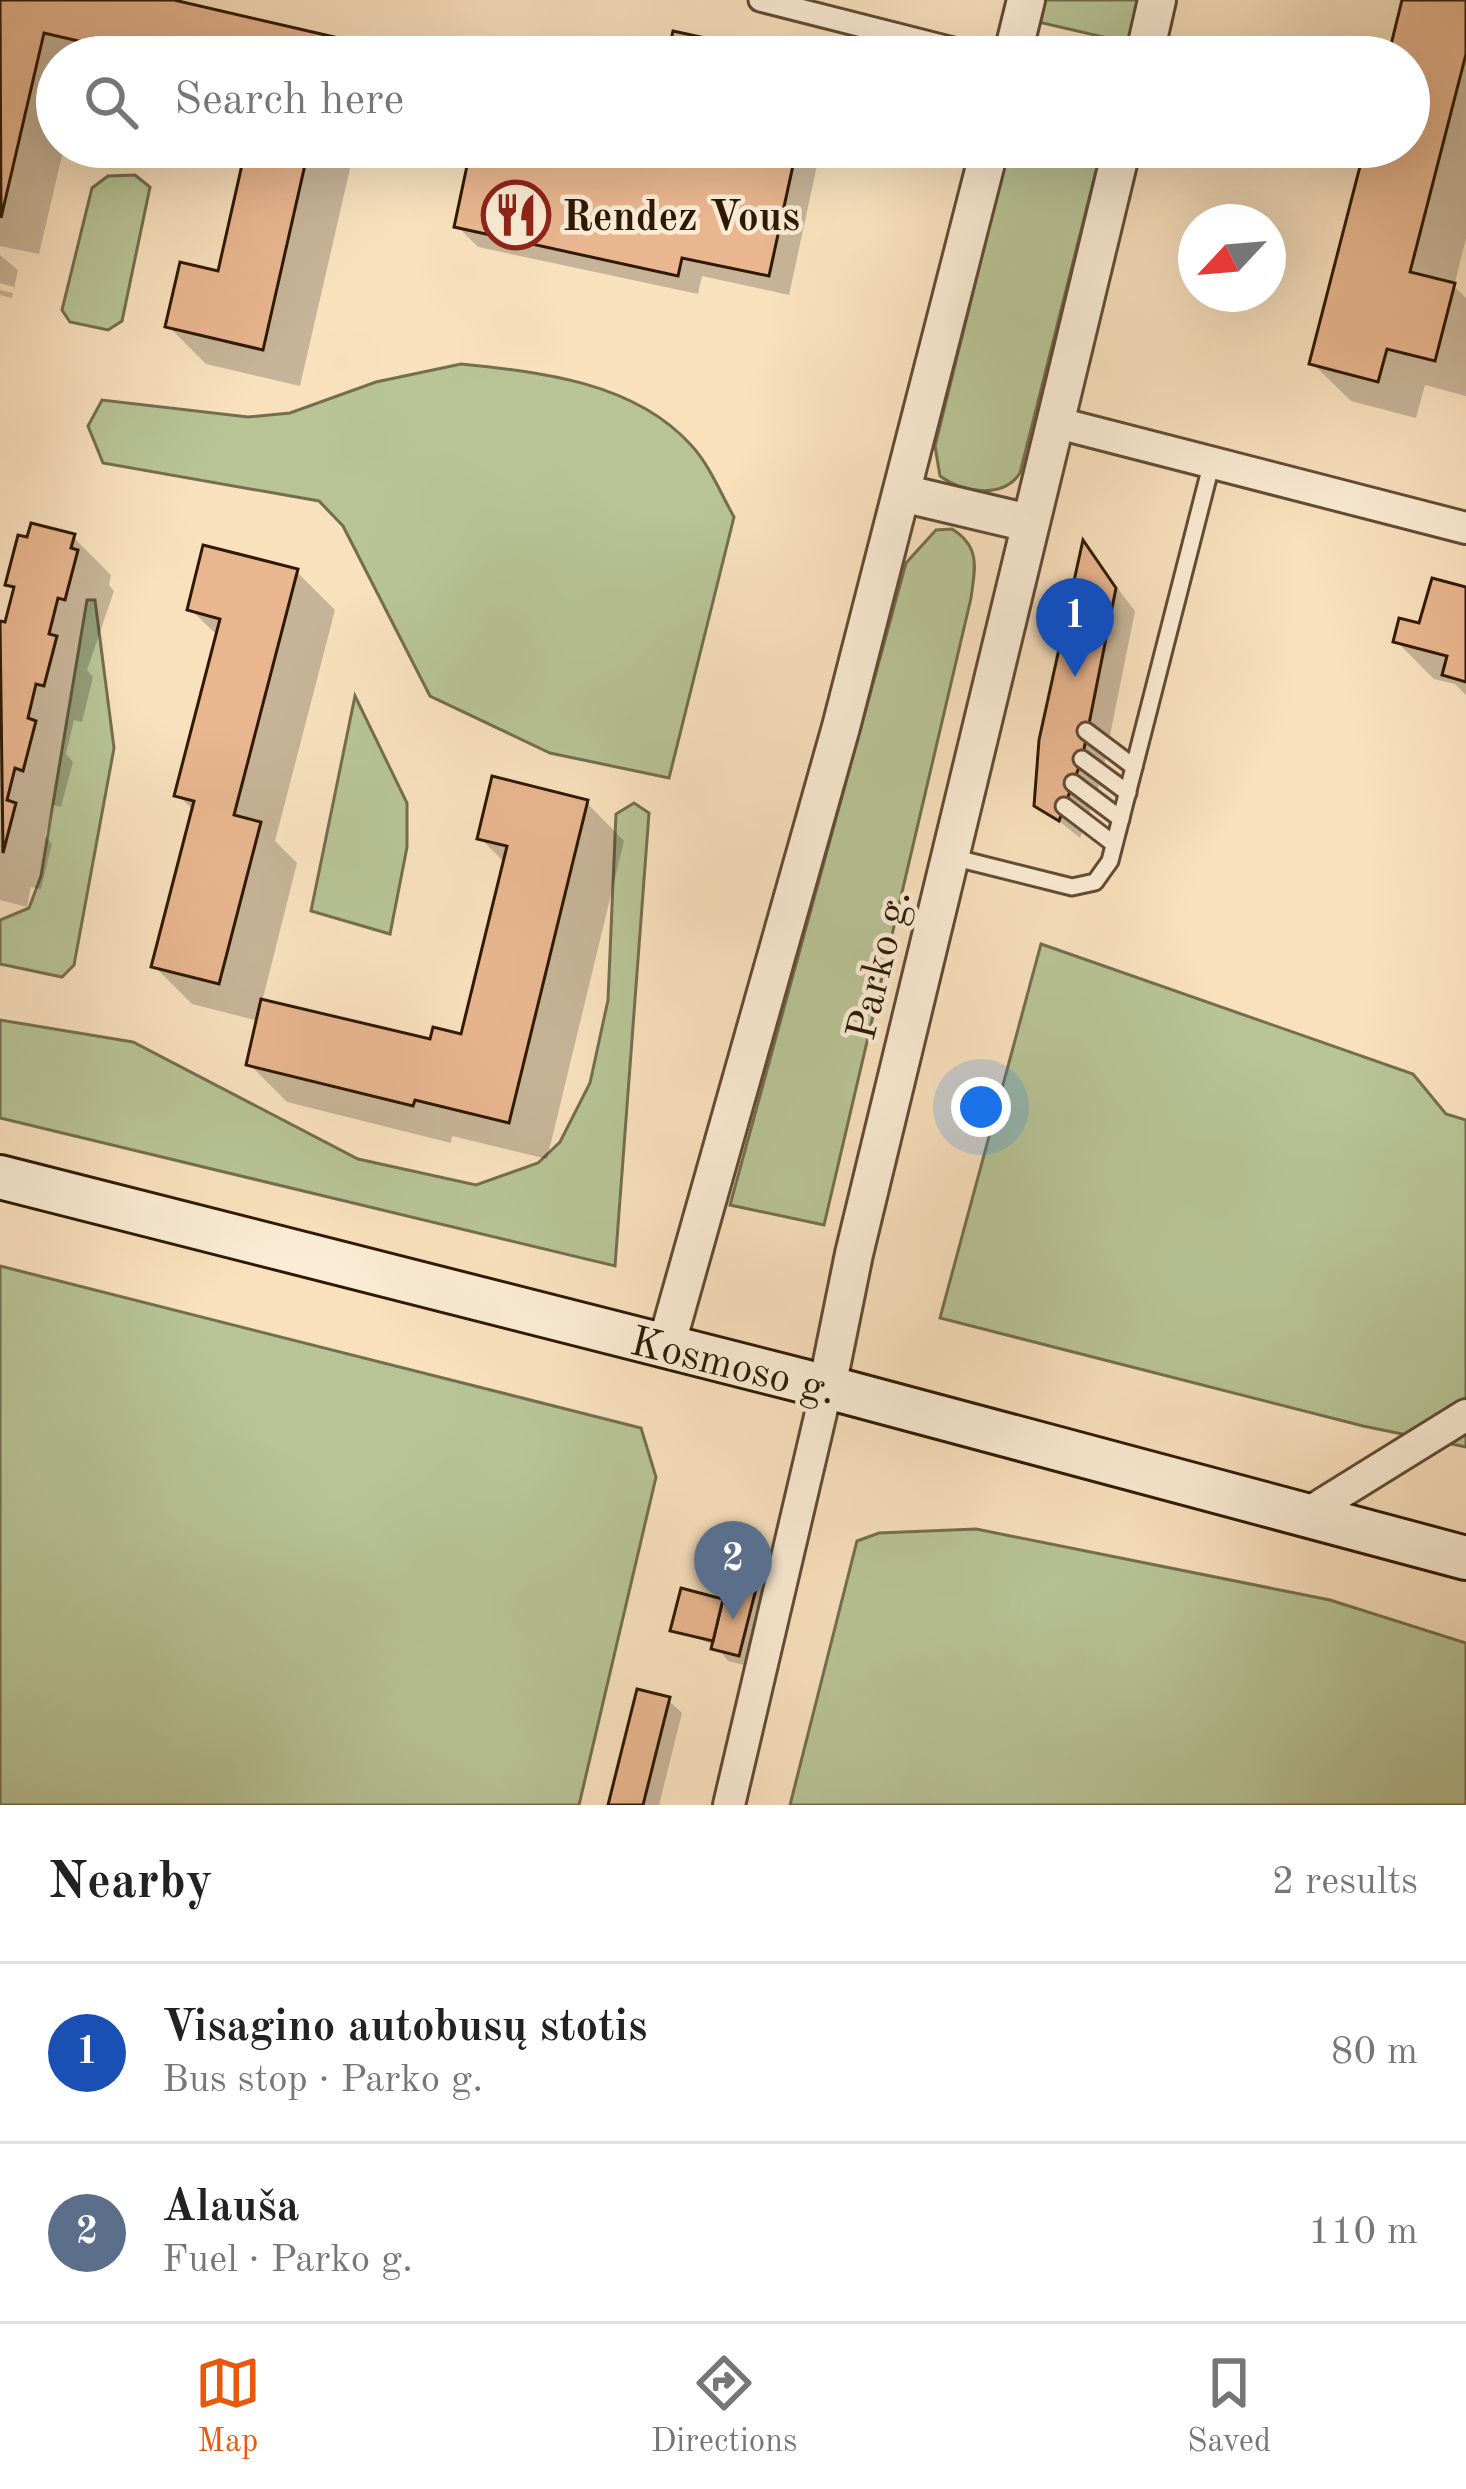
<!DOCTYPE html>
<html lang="en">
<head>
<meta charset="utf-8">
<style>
  body { margin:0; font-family:"Old Standard TT",serif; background:#f2f2f2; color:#222 }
  .compass { position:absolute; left:1178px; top:204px; width:108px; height:108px; border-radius:50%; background:#fff; box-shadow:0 12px 48px #0002; rotate:244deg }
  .you { position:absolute; left:981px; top:1107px; width:42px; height:42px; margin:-30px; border:9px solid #fff; border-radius:50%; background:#1a73e8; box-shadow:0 0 0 18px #1a73e833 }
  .badge { display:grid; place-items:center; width:78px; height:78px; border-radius:50%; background:#ea580c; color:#fff; font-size:39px; font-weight:700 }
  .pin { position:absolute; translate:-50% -99px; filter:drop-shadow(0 3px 6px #0008) }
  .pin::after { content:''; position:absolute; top:63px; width:42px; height:36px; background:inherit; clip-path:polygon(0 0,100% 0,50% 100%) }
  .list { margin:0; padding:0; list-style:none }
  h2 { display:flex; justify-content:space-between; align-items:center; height:156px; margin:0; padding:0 48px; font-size:51px }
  h2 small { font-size:39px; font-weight:400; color:#767676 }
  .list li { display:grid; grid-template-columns:78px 1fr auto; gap:36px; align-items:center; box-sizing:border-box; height:180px; padding:0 48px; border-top:3px solid #e0e0e0 }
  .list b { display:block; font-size:45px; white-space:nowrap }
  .list p { margin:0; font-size:39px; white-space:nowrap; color:#767676 }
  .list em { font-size:39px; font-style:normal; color:#767676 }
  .icon { flex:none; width:66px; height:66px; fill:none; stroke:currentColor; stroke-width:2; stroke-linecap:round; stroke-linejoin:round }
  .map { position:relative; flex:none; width:1466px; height:1805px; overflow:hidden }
  .search { position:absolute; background:#fff; box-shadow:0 12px 48px #0002; left:36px; right:36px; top:36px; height:132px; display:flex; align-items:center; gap:30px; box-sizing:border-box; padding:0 42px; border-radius:66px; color:#767676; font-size:45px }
  .sheet { height:516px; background:#fff }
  nav { display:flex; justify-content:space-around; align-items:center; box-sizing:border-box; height:168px; border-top:3px solid #e0e0e0; background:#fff; font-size:33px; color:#767676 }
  nav a { display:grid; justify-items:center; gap:6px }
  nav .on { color:#ea580c }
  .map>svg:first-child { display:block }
  .green { fill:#b8c496; stroke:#746e4e; stroke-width:3 }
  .shadow { fill:#0003 }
  .building { fill:#e9b68f; stroke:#2f1905; stroke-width:3 }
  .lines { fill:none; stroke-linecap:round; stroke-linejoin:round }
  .service-casing { stroke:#624b33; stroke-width:21 }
  .pedestrian-casing { stroke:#624b33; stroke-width:27 }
  .minor-casing { stroke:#624b33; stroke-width:36 }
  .tertiary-casing { stroke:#624b33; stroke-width:42 }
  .secondary-casing { stroke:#2f1905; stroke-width:48 }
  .service { stroke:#fbecd5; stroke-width:15 }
  .pedestrian { stroke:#fbecd5; stroke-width:21 }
  .minor { stroke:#fbecd5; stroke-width:30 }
  .tertiary { stroke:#fbecd5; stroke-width:36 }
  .secondary { stroke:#fbecd5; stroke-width:42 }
  .labels { text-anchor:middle; stroke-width:9; stroke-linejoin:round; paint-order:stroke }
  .poi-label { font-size:42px; font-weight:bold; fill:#2f1905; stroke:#fbecd5; text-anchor:start }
  .street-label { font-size:42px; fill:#2f1905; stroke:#fbecd5 }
</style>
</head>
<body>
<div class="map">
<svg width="1466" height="1805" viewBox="0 0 1466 1805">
  <rect width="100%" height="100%" fill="#f9e1be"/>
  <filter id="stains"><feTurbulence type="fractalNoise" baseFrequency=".00167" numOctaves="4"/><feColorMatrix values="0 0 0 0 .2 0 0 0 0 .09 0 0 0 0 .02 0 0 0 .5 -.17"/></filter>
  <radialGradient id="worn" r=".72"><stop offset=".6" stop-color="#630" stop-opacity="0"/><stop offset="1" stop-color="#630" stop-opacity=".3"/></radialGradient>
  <g class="green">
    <path d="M1044 0H1139L1129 43 1038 22Z"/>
    <path d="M1009 147H1102L1020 473C1003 499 963 493 940 476L935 446Z"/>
    <path d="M135 175 150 187 122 321 108 330 70 322 62 310 92 188 108 176Z"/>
    <path d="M461 364C541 372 634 382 691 445 709 464 721 494 734 517L669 778 550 753 430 696 343 526 319 501 103 463 88 426 102 400 248 417 290 413 376 382Z"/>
    <path d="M952 529C981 547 975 568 971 598L824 1225 730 1205 906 563 936 530Z"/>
    <path d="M87 600H95L114 748 74 965 62 977 0 964V920L29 908 41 876Z"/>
    <path d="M355 696 407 803V847L390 934 311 911Z"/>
    <path d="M634 803 649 813 615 1266 0 1118V1020L133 1042 358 1159 476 1185 538 1163 560 1142 590 1083 608 1000 616 814Z"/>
    <path d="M1041 944 1413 1074 1446 1114 1466 1120V1447L1363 1426 940 1318Z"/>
    <path d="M0 1266 641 1428 656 1477 579 1805H0Z"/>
    <path d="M976 1529 1330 1600 1466 1643V1805H790L857 1541 879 1533Z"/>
  </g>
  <g class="shadow">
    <path d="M0 0H161L333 40 350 57H57V147H64L39 254 0 246Z"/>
    <path d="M1405 0H1466V238L1454 286 1466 298V396L1425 385 1416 418 1351 401 1312 363 1368 147H1409V57H1391Z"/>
    <path d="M494 51 522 57H493Z"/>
    <path d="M249 147H355L300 386 206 364 168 326 220 275Z"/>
    <path d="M474 147H821L789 295 702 276 698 294 478 247 457 226Z"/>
    <path d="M0 255 18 270 12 298 0 295V290L13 293 14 287 0 283Z"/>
    <path d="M73 537 111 575 109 585 114 591 87 670 93 677 82 722 74 720 66 754 73 762 61 807 53 805 45 836 52 844 41 889 31 887 27 907 0 900V624L7 626 16 591 9 584Z"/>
    <path d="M1085 546 1135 611 1101 780 1080 838 1059 821Z"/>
    <path d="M297 572 335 610 275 841 297 863 262 1002 432 1043 463 1037 506 864 480 838 586 802 624 841 547 1159 452 1136 451 1143 287 1102 249 1064 259 1021 192 1004 154 966 194 811 178 795 219 637 190 609Z"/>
    <path d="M1466 590V695L1455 684 1434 679 1396 641Z"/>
    <path d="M756 1584 770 1597 752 1667 728 1661 715 1645 674 1630Z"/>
    <path d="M668 1700 682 1713 659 1805H611Z"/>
  </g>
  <g class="building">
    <path d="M0 0H174L334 37 330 57H148L44 33 1 218Z"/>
    <path d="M1402 0H1466V54L1410 272 1455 283 1435 361 1387 349 1378 382 1309 364 1365 147H1409V57H1388Z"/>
    <path d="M673 31 793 57H667Z"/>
    <path d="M246 147H309L263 350 165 327 180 262 218 271Z"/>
    <path d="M471 147H797L769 276 682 258 678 276 454 227Z"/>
    <path d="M31 523 75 534 71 548 78 550 65 600 58 598 49 634 57 636 44 686 36 684 28 718 36 721 23 771 15 768 7 800 16 803 3 853 0 621 5 622 14 587 5 585 18 535 27 537Z"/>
    <path d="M1083 540 1116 588 1082 759 1059 821 1034 806 1039 740Z"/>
    <path d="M203 545 298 569 234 815 261 822 219 984 151 967 194 801 174 796 220 619 187 610Z"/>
    <path d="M1432 578 1466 587V682L1442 675 1447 656 1393 642 1399 618 1419 623Z"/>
    <path d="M492 776 588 800 509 1123 415 1100 413 1106 246 1065 261 999 430 1039 433 1027 461 1034 507 846 477 839Z"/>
    <path d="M729 1574 758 1581 739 1656 711 1649Z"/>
    <path d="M681 1588 723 1599 713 1641 670 1631Z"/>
    <path d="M637 1689 670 1697 643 1805H608Z"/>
  </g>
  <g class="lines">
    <defs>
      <g id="service">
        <path d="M1086 731 1134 767"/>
        <path d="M1082 759 1128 793"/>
        <path d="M1073 783 1121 819"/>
        <path d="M1064 806 1114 844"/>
        <path d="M952 857 1072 887 1095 882 1110 861 1212 462"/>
      </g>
      <path id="pedestrian" d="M760 0 985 57"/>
      <g id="minor">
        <path d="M1054 422 1466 528"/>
        <path d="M1308 1513 1466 1415"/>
        <path d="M729 1805 827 1387"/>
      </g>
      <g id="tertiary">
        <path d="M1012 57 1026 0"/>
        <path d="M1144 57 1157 0"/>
        <path d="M902 493 1029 523"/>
        <path d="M666 1346 841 727 990 147"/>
        <path d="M827 1387 854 1254 1122 147"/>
      </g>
      <path id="secondary" d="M0 1177 827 1387 1466 1558"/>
    </defs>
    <use href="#service" class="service-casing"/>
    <use href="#pedestrian" class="pedestrian-casing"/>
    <use href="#minor" class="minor-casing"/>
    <use href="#tertiary" class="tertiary-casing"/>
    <use href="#secondary" class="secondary-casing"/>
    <use href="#service" class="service"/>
    <use href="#pedestrian" class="pedestrian"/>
    <use href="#minor" class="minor"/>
    <use href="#tertiary" class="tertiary"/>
    <use href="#secondary" class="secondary"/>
  </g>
  <defs>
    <symbol id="restaurant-ring" viewBox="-11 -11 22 22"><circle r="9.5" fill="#fbecd5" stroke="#8f2418" stroke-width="1.5"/><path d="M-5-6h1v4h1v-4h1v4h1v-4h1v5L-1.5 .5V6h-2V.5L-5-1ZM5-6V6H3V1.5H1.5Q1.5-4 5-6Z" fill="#8f2418"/></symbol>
  </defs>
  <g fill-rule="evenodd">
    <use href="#restaurant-ring" x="478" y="177" width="76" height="76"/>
  </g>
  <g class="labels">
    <g class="poi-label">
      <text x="562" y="230">Rendez Vous</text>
    </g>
    <g class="street-label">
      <text transform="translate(877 964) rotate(-76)" y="15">Parko g.</text>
      <text transform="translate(734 1364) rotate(14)" y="15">Kosmoso g.</text>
    </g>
  </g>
  <rect width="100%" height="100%" filter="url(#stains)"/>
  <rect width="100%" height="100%" fill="url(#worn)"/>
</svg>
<svg class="compass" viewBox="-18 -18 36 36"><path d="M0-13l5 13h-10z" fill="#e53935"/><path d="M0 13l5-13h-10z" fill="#767676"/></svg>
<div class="you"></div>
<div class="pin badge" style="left:1075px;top:677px;background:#1a4fb4">1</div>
<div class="pin badge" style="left:733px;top:1620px;background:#5c6f8a">2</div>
<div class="search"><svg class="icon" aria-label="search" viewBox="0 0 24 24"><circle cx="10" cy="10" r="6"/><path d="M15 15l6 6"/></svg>Search here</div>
</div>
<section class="sheet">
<h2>Nearby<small>2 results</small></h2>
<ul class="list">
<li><span class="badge" style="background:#1a4fb4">1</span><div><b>Visagino autobusų stotis</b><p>Bus stop · Parko g.</p></div><em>80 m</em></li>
<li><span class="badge" style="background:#5c6f8a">2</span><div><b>Alauša</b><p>Fuel · Parko g.</p></div><em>110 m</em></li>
</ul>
</section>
<nav>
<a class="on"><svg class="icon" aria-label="map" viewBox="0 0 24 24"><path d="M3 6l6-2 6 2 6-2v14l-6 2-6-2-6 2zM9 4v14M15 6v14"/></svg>Map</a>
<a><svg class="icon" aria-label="directions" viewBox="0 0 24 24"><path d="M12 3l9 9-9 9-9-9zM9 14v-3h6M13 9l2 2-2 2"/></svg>Directions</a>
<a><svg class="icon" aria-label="saved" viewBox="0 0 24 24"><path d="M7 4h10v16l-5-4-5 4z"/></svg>Saved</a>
</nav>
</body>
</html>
